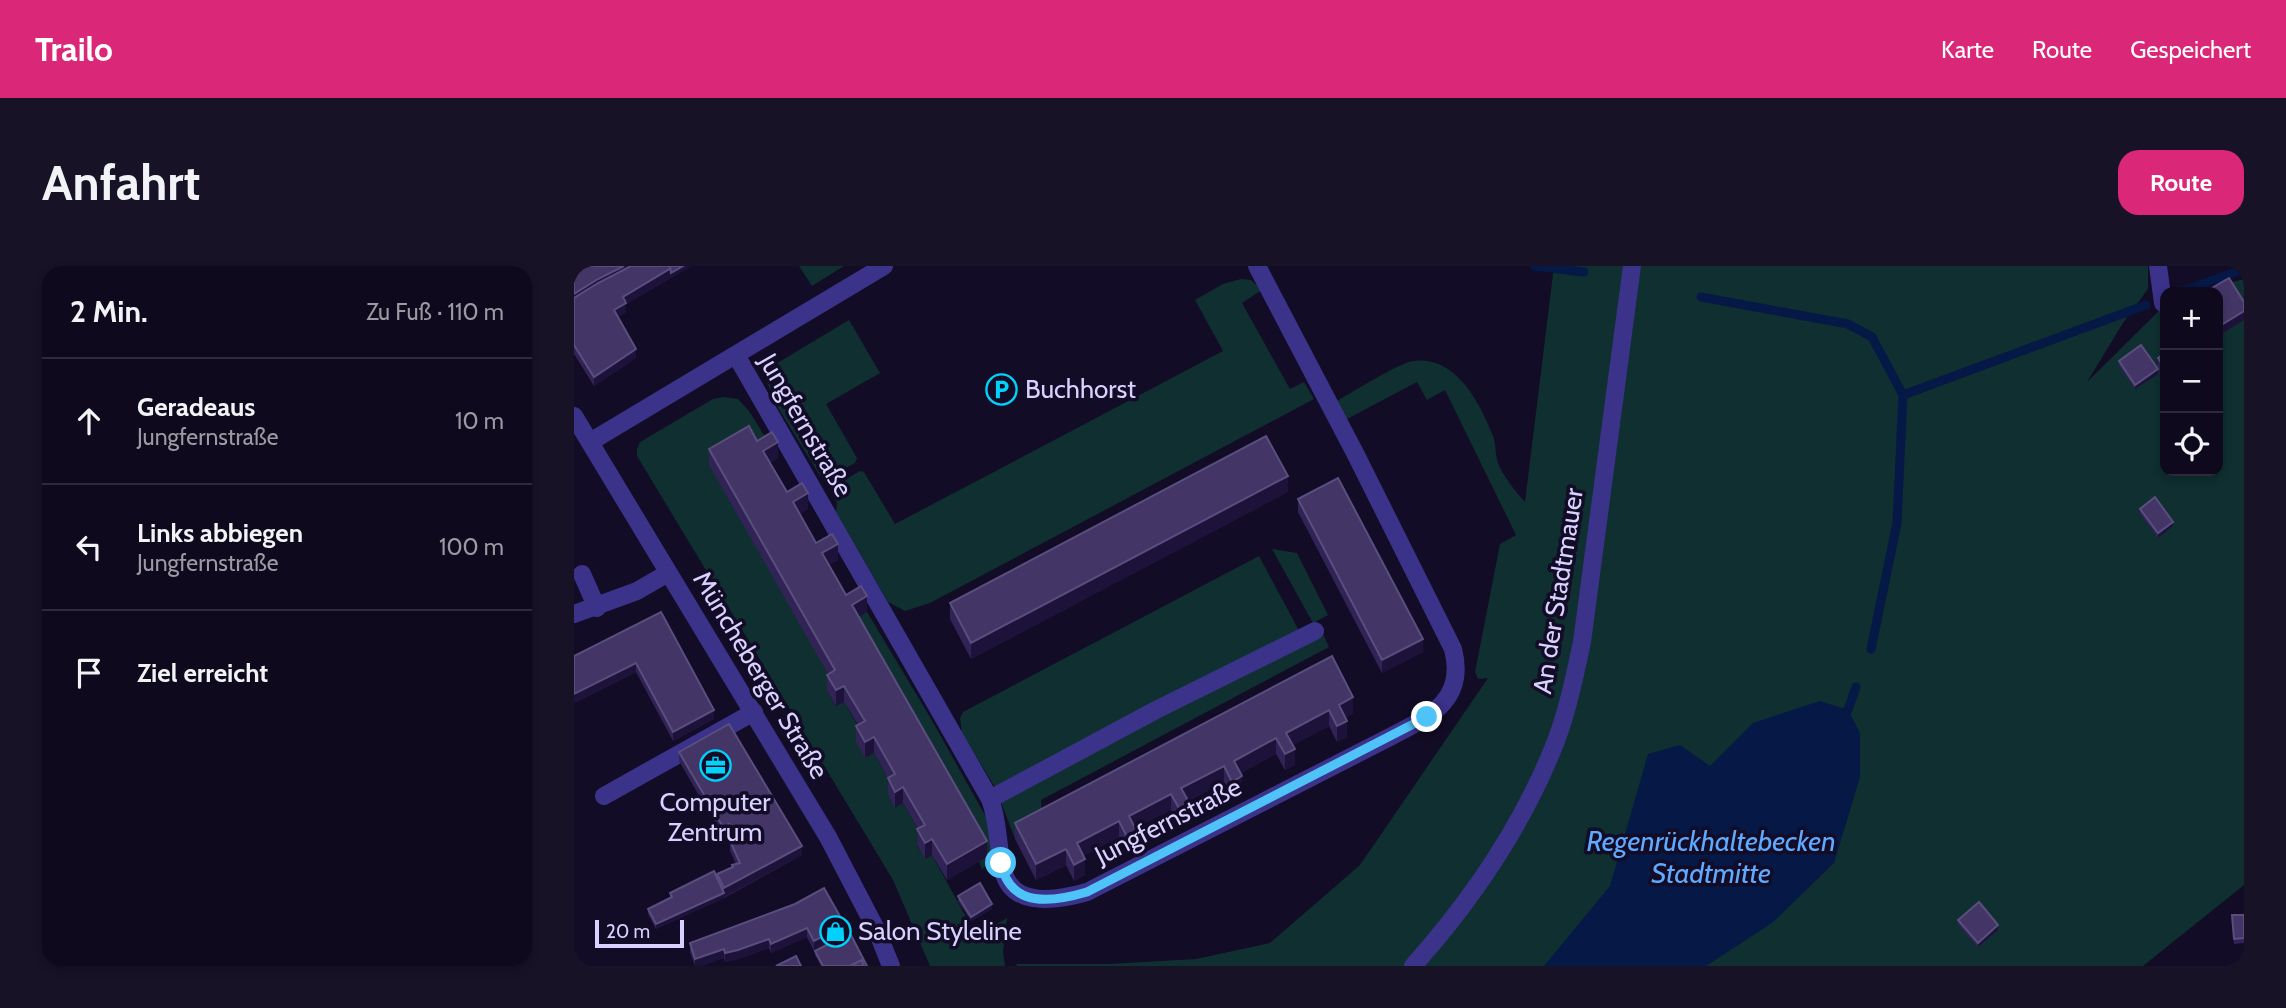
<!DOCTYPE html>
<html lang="de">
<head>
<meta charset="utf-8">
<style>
  body { margin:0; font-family:Cabin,sans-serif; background:#171225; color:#f1f3f6 }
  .controls { position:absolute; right:21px; top:21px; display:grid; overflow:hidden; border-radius:14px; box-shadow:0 4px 10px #0003 }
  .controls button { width:63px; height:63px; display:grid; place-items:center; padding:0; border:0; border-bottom:2px solid #2e2a3b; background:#0e091c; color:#f1f3f6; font:35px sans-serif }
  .scale { position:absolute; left:21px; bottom:18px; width:89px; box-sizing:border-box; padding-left:7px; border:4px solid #d9d1ff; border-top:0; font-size:19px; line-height:24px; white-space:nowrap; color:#d9d1ff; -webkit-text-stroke:5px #120c26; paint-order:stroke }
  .stop { position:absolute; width:21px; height:21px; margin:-16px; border:5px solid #4fc3f7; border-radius:50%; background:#fff }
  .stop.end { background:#4fc3f7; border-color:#fff; box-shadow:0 2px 7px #0008 }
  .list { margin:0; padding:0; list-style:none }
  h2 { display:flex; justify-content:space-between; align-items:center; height:91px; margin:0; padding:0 28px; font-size:30px }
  h2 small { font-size:23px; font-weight:400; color:#9b9aa3 }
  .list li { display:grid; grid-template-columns:46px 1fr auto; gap:21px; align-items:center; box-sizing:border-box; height:126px; padding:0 28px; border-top:2px solid #2e2a3b }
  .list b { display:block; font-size:26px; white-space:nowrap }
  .list p { margin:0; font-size:23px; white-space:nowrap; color:#9b9aa3 }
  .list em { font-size:23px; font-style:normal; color:#9b9aa3 }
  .icon { flex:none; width:38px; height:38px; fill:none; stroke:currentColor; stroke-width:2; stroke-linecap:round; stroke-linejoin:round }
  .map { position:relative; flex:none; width:1670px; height:700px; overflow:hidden; border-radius:21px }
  header { display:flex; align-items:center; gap:42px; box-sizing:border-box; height:98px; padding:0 35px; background:#db2777; color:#fff }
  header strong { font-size:33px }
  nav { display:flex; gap:38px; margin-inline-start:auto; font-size:24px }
  .intro { display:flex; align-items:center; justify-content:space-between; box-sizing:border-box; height:168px; padding:0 42px }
  h1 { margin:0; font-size:49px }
  .button { padding:18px 32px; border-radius:21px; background:#db2777; color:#fff; font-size:24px; font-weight:700 }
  main { display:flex; gap:42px; padding:0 42px }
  aside { flex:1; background:#0e091c; border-radius:21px; box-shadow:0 4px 10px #0003 }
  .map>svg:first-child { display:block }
  .green { fill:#0f2f30 }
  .water { fill:#051846 }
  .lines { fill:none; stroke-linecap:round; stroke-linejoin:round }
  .stream { stroke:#051846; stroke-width:9 }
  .service { stroke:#3b3289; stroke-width:18 }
  .minor { stroke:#3b3289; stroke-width:18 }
  .tertiary { stroke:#3b3289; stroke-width:18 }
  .wall { fill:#312355 }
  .shaded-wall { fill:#1d123a }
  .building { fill:#433667; stroke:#5a4e7f; stroke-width:2 }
  .route { stroke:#4fc3f7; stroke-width:9 }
  .labels { text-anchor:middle; stroke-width:7; stroke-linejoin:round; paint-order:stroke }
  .poi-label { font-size:26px; fill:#d9d1ff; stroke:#120c26; text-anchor:start }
  .street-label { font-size:26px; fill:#d9d1ff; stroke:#120c26 }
  .water-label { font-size:28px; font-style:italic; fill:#5faaff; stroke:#120c26 }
</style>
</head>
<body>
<header>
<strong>Trailo</strong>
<nav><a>Karte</a><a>Route</a><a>Gespeichert</a></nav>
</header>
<div class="intro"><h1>Anfahrt</h1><a class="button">Route</a></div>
<main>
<aside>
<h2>2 Min.<small>Zu Fuß · 110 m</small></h2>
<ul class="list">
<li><svg class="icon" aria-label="ahead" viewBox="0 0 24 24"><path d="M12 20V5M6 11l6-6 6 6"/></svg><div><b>Geradeaus</b><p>Jungfernstraße</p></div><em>10 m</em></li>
<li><svg class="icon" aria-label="left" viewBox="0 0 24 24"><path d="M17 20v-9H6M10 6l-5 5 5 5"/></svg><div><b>Links abbiegen</b><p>Jungfernstraße</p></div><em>100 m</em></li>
<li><svg class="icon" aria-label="arrive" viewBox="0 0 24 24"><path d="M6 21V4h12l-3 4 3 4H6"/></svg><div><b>Ziel erreicht</b></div></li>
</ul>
</aside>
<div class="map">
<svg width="1670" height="700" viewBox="0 0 1670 700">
  <rect width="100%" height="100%" fill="#120c26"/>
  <g class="green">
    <path d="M225 0H270L238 20Z"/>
    <path d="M980 0H1574V23L1549 57 1513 116 1591 39V205H1644V26H1622L1670 13V619L1569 700H443L442 698H535L622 693 696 677 786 599 914 412 904 413 901 406 926 278 942 269 871 124 853 134 843 116 773 153 763 135C778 126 825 97 839 95 882 89 906 137 919 170 922 178 921 188 924 197 929 210 942 226 951 236Z"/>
    <path d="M667 13 677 14 688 24 668 37 716 123 730 116 740 133 356 337 331 345 314 336 262 246 263 237 259 229 262 219 286 205 290 206 321 258 649 85 621 34 649 18Z"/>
    <path d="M275 54 306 107 252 138 283 192 281 197 253 212 246 210 203 140 192 114 195 102Z"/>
    <path d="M150 131 164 133 175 145 198 182 183 191 261 420 253 425 262 440 270 436 351 575 343 580 351 592 358 589 402 669 433 652 429 686 431 700H356L319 614 63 190V183L66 176 139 133Z"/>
    <path d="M698 283 723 287 754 349 739 357Z"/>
    <path d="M685 290 729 372 747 363 755 381 467 534 469 558 441 573 422 523 388 467 386 452 389 446Z"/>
    <path d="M293 346 356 451 416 558 419 580 416 593 408 604 405 595 413 590 278 355Z"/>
  </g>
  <path class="water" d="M1246 435 1274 444 1286 467V511L1260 597 1198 657 1132 700H970L1036 620 1074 488 1106 479 1136 500 1179 457Z"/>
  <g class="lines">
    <g class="stream">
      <path d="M960 0 1010 6"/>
      <path d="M1606 26 1670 3"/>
      <path d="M1127 31 1274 58 1298 71 1329 129"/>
      <path d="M1297 383 1323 257 1329 129 1572 39"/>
      <path d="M1265 453 1274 444 1282 421"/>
    </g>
    <g class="service">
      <path d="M1584 0 1589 37"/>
      <path d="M8 308 23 342"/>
      <path d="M30 530 180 446"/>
      <path d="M416 533 582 444 741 365"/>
    </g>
    <g class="minor">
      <path d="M162 89 416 533C425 556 423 580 429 604 438 643 485 634 513 626L812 473C852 452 893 437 879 383L781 187 683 0"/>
      <path d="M0 150 254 571 303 665 317 700"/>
      <path d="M16 176 310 0"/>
      <path d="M0 348 63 325 94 307"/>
    </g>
    <path class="tertiary" d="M839 700C898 634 950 557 982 475 994 443 1001 409 1008 376L1058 0"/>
  </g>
  <g class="wall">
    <path d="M0 0 97 12 52 38V46L44 51 62 92 20 120 0 88Z"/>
    <path d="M1591 87V111L1584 101V92Z"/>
    <path d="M1545 95 1584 108 1561 123 1545 100Z"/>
    <path d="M183 175 204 192 196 197 213 226 234 243 226 248 242 277 264 294 255 299 272 329 293 346 285 351 413 591 373 614 358 589 351 593 343 579 344 563 329 537 321 542 314 528V512L300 487 291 492 282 476V460L284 459 270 436 262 440 253 425V409L254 408 135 199V183Z"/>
    <path d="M714 226 397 393 376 353V337Z"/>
    <path d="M724 233 849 386 808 407 724 246Z"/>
    <path d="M1566 243 1599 260 1584 272 1566 248Z"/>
    <path d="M87 346 140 453 99 475 62 406 0 437Z"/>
    <path d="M758 390 779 447 771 452 773 471 763 476 755 460 719 479 721 499 711 504 702 488 667 507 668 526 658 532 650 516 614 535 616 554 606 560 597 544 562 562 563 582 553 587 545 571 509 590 511 609 500 615 492 599 462 614 441 573V557Z"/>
    <path d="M105 486 228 589 150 632 82 663 74 648V643L96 632V627L143 613V608L158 601V599L162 598 156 585V575L159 573 155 567 149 571 105 495Z"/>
    <path d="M384 630 418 643 397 655 384 635Z"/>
    <path d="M221 638 271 668 240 685 233 671 197 687 195 682 164 693 151 696 150 692 127 700H121L116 686V677Z"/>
    <path d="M1658 649H1670V677L1660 678Z"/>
    <path d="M1384 654 1424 664 1404 681 1384 659Z"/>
    <path d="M241 685 293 700H247L241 689Z"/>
  </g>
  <g class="shaded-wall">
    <path d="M50 0H74L0 41V28L24 13Z"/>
    <path d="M109 0H118L52 38V46L40 53V44L49 31 97 2Z"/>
    <path d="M1670 45V54L1644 70V61Z"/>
    <path d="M62 83V92L20 120V111Z"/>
    <path d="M1584 103V108L1561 123V119Z"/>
    <path d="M204 176V192L189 201V185Z"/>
    <path d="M714 210V226L397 393V377Z"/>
    <path d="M234 227V243L219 252V236Z"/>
    <path d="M1599 256V260L1584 272V267Z"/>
    <path d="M264 278V294L248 303V287Z"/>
    <path d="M293 330V346L278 355V339Z"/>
    <path d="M849 373V386L808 407V394Z"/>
    <path d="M62 397V406L0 437V428Z"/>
    <path d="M270 420V436L262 440V424Z"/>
    <path d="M779 431V447L765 455V439Z"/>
    <path d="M140 444V453L99 475V466Z"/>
    <path d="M755 444V460L712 483V467Z"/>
    <path d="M773 455V471L763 476V460Z"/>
    <path d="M300 471V487L291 492V476Z"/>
    <path d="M702 472V488L660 511V495Z"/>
    <path d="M721 483V499L711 504V488Z"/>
    <path d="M650 500V516L607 538V522Z"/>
    <path d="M668 510V526L658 532V516Z"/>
    <path d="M329 521V537L321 542V526Z"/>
    <path d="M597 528V544L555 566V550Z"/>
    <path d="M616 538V554L606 560V544Z"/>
    <path d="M545 555V571L503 593V577Z"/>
    <path d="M155 558V567L149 571V561Z"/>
    <path d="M563 566V582L553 587V571Z"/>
    <path d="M358 573V589L351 593V577Z"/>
    <path d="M413 575V591L373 614V598Z"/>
    <path d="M228 580V589L150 631V622Z"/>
    <path d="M492 583V599L462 614V598Z"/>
    <path d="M511 593V609L500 615V599Z"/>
    <path d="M150 627V632L82 663V658Z"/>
    <path d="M418 638V643L397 655V651Z"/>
    <path d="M271 659V668L240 685V675Z"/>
    <path d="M1424 659V664L1404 681V677Z"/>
    <path d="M233 662V671L197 687V678Z"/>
    <path d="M195 673V682L164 693 151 696V687Z"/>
    <path d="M150 683V692L127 700H121V693Z"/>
  </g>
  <g class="building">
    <path d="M0 0H50L24 13 0 28Z"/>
    <path d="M57 0H96L97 2 49 31 52 37 40 44 62 83 20 111 0 79V32L24 17Z"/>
    <path d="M96 0H109L97 7Z"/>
    <path d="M1655 12 1670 36V45L1644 61V26H1631Z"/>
    <path d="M1567 79 1584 103 1561 119 1545 95Z"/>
    <path d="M1591 87V102L1584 92Z"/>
    <path d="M175 160 183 175 198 166 204 176 189 185 213 226 228 217 234 227 219 236 242 277 258 268 264 278 248 287 272 329 287 320 293 330 278 339 413 575 373 598 358 573 351 577 343 563 351 559 329 521 321 526 314 512 321 508 300 471 291 476 282 460 291 455 270 420 262 424 253 409 261 404 135 183Z"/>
    <path d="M692 170 714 210 397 377 376 337Z"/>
    <path d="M764 212 849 373 808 394 724 233Z"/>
    <path d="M1581 231 1599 256 1584 267 1566 243Z"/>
    <path d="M87 346 140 444 99 466 62 397 0 428V390Z"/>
    <path d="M758 390 779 431 765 439 773 455 763 460 755 444 712 467 721 483 711 488 702 472 660 495 668 510 658 516 650 500 607 522 616 538 606 544 597 528 555 550 563 566 553 571 545 555 503 577 511 593 500 599 492 583 462 598 441 557Z"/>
    <path d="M155 458 228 580 150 622 143 608 159 601 158 599 166 597 156 575 163 571 155 558 149 561 105 486Z"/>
    <path d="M140 605 150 627 82 658 74 643 98 631 96 627Z"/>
    <path d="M406 617 418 638 397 651 384 630Z"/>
    <path d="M250 622 271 659 240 675 233 662 197 678 195 673 164 684 151 687 150 683 121 693 116 677 221 638Z"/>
    <path d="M1405 636 1424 659 1404 677 1384 654Z"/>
    <path d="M1658 649H1670V672L1660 673Z"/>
    <path d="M276 667 293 700H289L288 694 276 700H249L241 685Z"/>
    <path d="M222 690 227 700H202Z"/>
    <path d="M288 694 289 700H276Z"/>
  </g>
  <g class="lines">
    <path class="route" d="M427 597C436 643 479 636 513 626L853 451"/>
  </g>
  <defs>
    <symbol id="parking-ring" viewBox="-11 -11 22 22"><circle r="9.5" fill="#120c26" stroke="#00d2fc" stroke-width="1.5"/><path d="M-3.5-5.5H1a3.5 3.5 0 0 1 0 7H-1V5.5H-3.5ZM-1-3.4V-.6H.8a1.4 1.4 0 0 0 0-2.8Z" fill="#00d2fc"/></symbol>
    <symbol id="office-ring" viewBox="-11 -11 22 22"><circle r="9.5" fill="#120c26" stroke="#00d2fc" stroke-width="1.5"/><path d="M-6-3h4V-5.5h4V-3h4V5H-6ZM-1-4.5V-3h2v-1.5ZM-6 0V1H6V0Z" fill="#00d2fc"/></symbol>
    <symbol id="shop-ring" viewBox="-11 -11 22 22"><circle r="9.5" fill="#120c26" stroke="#00d2fc" stroke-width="1.5"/><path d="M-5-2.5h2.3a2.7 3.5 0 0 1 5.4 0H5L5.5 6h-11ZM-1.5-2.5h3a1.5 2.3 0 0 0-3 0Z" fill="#00d2fc"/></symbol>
  </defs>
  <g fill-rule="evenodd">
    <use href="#parking-ring" x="410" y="106" width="35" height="35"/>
    <use href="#office-ring" x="124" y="482" width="35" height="35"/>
    <use href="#shop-ring" x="244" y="648" width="35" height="35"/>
  </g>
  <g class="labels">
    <g class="poi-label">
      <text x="451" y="132">Buchhorst</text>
      <text x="141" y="545" text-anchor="middle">Computer<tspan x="141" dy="30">Zentrum</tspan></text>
      <text x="284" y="674">Salon Styleline</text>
    </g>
    <g class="street-label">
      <text transform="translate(232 159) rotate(60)" y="9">Jungfernstraße</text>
      <text transform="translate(984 325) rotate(-81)" y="9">An der Stadtmauer</text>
      <text transform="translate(187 409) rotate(59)" y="9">Müncheberger Straße</text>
      <text transform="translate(594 555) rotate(-27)" y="9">Jungfernstraße</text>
    </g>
    <g class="water-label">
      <text x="1137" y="585">Regenrückhaltebecken<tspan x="1137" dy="32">Stadtmitte</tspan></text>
    </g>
  </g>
</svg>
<div class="controls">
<button>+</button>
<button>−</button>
<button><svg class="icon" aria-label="locate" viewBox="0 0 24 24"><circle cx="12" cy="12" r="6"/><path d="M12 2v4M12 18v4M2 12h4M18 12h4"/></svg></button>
</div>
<div class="scale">20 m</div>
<div class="stop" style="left:427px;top:597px"></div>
<div class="stop end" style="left:853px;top:451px"></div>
</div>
</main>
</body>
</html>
